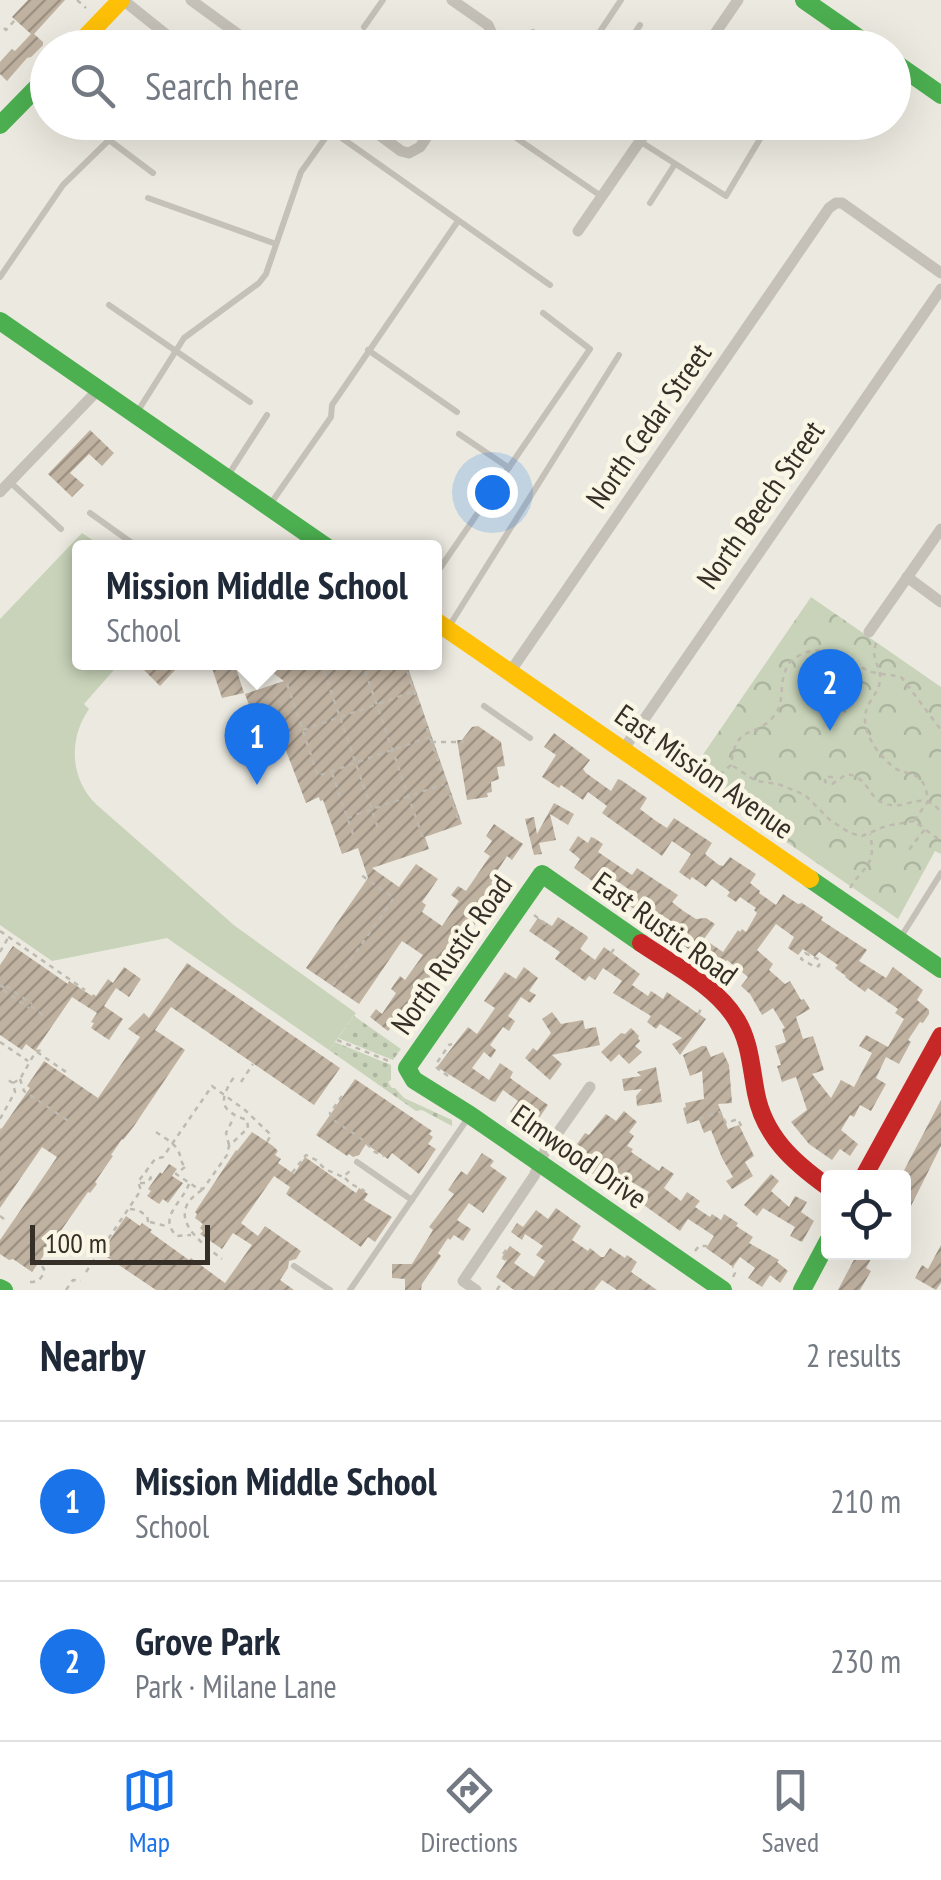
<!DOCTYPE html>
<html lang="en">
<head>
<meta charset="utf-8">
<style>
  body { margin:0; font-family:"PT Sans Narrow",sans-serif; background:#f2f2f3; color:#1f2937 }
  .controls { position:absolute; right:30px; bottom:30px; display:grid; overflow:hidden; border-radius:10px; box-shadow:0 10px 40px #0002 }
  .controls button { width:90px; height:90px; display:grid; place-items:center; padding:0; border:0; border-bottom:2px solid #e0e1e3; background:#fff; color:#1f2937; font:50px sans-serif }
  .scale { position:absolute; left:30px; bottom:25px; width:180px; box-sizing:border-box; padding-left:10px; border:5px solid #362f27; border-top:0; font-size:28px; line-height:35px; white-space:nowrap; color:#362f27; -webkit-text-stroke:8px #faf6e6; paint-order:stroke }
  .you { position:absolute; left:492px; top:492px; width:35px; height:35px; margin:-25px; border:8px solid #fff; border-radius:50%; background:#1a73e8; box-shadow:0 0 0 15px #1a73e833 }
  .badge { display:grid; place-items:center; width:65px; height:65px; border-radius:50%; background:#1a73e8; color:#fff; font-size:32px; font-weight:700 }
  .pin { position:absolute; translate:-50% -82px; filter:drop-shadow(0 2px 5px #0008) }
  .pin::after { content:''; position:absolute; top:52px; width:35px; height:30px; background:inherit; clip-path:polygon(0 0,100% 0,50% 100%) }
  .popup { position:absolute; left:72px; top:540px; width:370px; height:130px; box-sizing:border-box; display:grid; place-content:center; border-radius:10px; background:#fff; filter:drop-shadow(0 2px 8px #0005); font-size:32px; white-space:nowrap; color:#747a83 }
  .popup b { font-size:38px; color:#1f2937 }
  .popup::after { content:''; position:absolute; left:50%; top:100%; margin-left:-20px; border:20px solid transparent; border-top-color:#fff }
  .list { margin:0; padding:0; list-style:none }
  h2 { display:flex; justify-content:space-between; align-items:center; height:130px; margin:0; padding:0 40px; font-size:42px }
  h2 small { font-size:32px; font-weight:400; color:#747a83 }
  .list li { display:grid; grid-template-columns:65px 1fr auto; gap:30px; align-items:center; box-sizing:border-box; height:160px; padding:0 40px; border-top:2px solid #e0e1e3 }
  .list b { display:block; font-size:38px; white-space:nowrap }
  .list p { margin:0; font-size:32px; white-space:nowrap; color:#747a83 }
  .list em { font-size:32px; font-style:normal; color:#747a83 }
  .icon { flex:none; width:55px; height:55px; fill:none; stroke:currentColor; stroke-width:2; stroke-linecap:round; stroke-linejoin:round }
  .map { position:relative; flex:none; width:941px; height:1290px; overflow:hidden }
  .search { position:absolute; background:#fff; box-shadow:0 10px 40px #0002; left:30px; right:30px; top:30px; height:110px; display:flex; align-items:center; gap:25px; box-sizing:border-box; padding:0 35px; border-radius:55px; color:#747a83; font-size:38px }
  .sheet { height:450px; background:#fff }
  nav { display:flex; justify-content:space-around; align-items:center; box-sizing:border-box; height:140px; border-top:2px solid #e0e1e3; background:#fff; font-size:28px; color:#747a83 }
  nav a { display:grid; justify-items:center; gap:5px }
  nav .on { color:#1a73e8 }
  .map>svg:first-child { display:block }
  .grass { fill:url(#grass-dots) }
  .park { fill:url(#park-crowns) }
  .pitch { fill:#c8d3b9 }
  .building { fill:url(#building-hatch); fill-rule:evenodd }
  .lines { fill:none; stroke-linecap:round; stroke-linejoin:round }
  .path { stroke:#bebab0; stroke-width:2.5; stroke-dasharray:5 5; stroke-linecap:butt }
  .lane { stroke:#c5c1b8; stroke-width:6 }
  .street { stroke:#c5c1b8; stroke-width:11 }
  .fast { stroke:#4caf50; stroke-width:18 }
  .slow { stroke:#ffc107; stroke-width:18 }
  .jam { stroke:#c62828; stroke-width:18 }
  .labels { text-anchor:middle; stroke-width:9; stroke-linejoin:round; paint-order:stroke }
  .street-label { font-size:30px; fill:#362f27; stroke:#faf6e6 }
</style>
</head>
<body>
<div class="map">
<svg width="941" height="1290" viewBox="0 0 941 1290">
  <defs>
    <pattern id="grass-dots" width="8" height="8" patternUnits="userSpaceOnUse" patternTransform="scale(2.5)"><rect width="8" height="8" fill="#c8d3b9"/><path d="M2 2h.1M6 6h.1" fill="none" stroke="#acb59f" stroke-width="1.8" stroke-linecap="round"/></pattern>
    <pattern id="park-crowns" width="20" height="18" patternUnits="userSpaceOnUse" patternTransform="scale(2.5)"><rect width="20" height="18" fill="#c8d3b9"/><path d="M2 6a3 3 0 1 1 6 0M12 15a3 3 0 1 1 6 0" fill="none" stroke="#acb59f"/></pattern>
    <pattern id="building-hatch" width="6" height="6" patternUnits="userSpaceOnUse" patternTransform="scale(2.5)"><rect width="6" height="6" fill="#c0b2a1"/><path d="M-1 1l2-2M0 6l6-6M5 7l2-2" fill="none" stroke="#9d9183"/></pattern>
  </defs>
  <rect width="100%" height="100%" fill="#eceae0"/>
  <g class="grass">
    <path d="M354 1016 401 1049 393 1060 338 1038Z"/>
    <path d="M335 1042 391 1065V1080L388 1082 392 1088H395L404 1098 452 1120V1126L422 1110 416 1111 329 1050Z"/>
  </g>
  <path class="park" d="M811 597 941 687V854L935 851 898 919 689 775Z"/>
  <path class="pitch" d="M82 533 103 547 80 548V662L120 663 84 704 89 709C68 739 70 780 97 805L235 926 356 1013 329 1050 167 938 52 961 0 925V619Z"/>
  <g class="building">
    <path d="M28 0H65L34 34 43 42V45L31 57 27 58 7 81 0 74V62L12 49 15 51 31 34 12 17Z"/>
    <path d="M90 430 114 453 102 466 89 454 70 473 84 485 72 497 48 474Z"/>
    <path d="M136 662H156L160 666 163 662H173L178 667 160 686Z"/>
    <path d="M210 662H234L244 693 222 698Z"/>
    <path d="M258 662H406L462 824 425 837 429 849 372 868 399 887 416 864 438 879 422 902 426 905 422 912 442 926 459 901 451 895 458 886 466 891 490 856 484 852 492 841 486 836 494 824 523 844 512 860 507 856 492 879 494 880 491 883 501 890 463 940 466 942 455 960 447 971 438 965 421 990 429 996 428 998 408 1026 398 1019 388 1031 370 1017 376 1009 382 1014 396 993 391 989 400 976 405 980 423 955 402 941 359 1004 306 968 368 878 358 848 342 854 323 800 320 801 319 797 306 803 280 735 262 741 245 694 284 681Z"/>
    <path d="M478 726 501 742 505 766 497 767 499 779 491 782 492 792 487 793 488 797 467 800 457 740H462L472 727Z"/>
    <path d="M554 733 590 760 583 769 586 773 611 791 618 779 621 780 647 798 640 809 656 821 667 828 674 818 712 843 705 854 719 865 723 866 730 857 756 874 750 883 760 891 759 893 776 905 783 894 798 904 802 903 823 917 821 920 867 950 859 961 886 978 893 967 923 990 917 1000 929 1010V1014L923 1023 920 1022 908 1040 911 1042 899 1064 886 1057 876 1078 886 1084 871 1111 860 1105 854 1117 850 1115 841 1130 858 1144 850 1156 840 1149 832 1160 809 1144 791 1122 807 1110 796 1077 782 1082 777 1066 781 1065 775 1046 786 1042 782 1029 785 1028 773 1008 762 1015 750 994 741 986 748 977 727 960 720 970 681 944 688 933 662 915 656 925 644 917 630 906 636 896 634 893 620 883 612 879 605 890 574 868 580 859 569 850 578 836 588 843 591 837 594 838 603 844 598 852 632 875 637 868 678 895 672 902 682 910 696 919 706 918 715 924 704 939 723 952 738 930 740 932 742 929 746 932 757 913 754 910 756 908 740 897 736 902 727 896 730 892 712 879 706 887 692 877 690 880 679 872 691 854 672 841 662 856 602 813 607 806 588 792 583 800 561 785 559 788 542 777 556 755 544 747ZM776 924 794 937 788 948 798 955 803 949 815 957 819 952 838 965 835 968 846 976 845 977 865 992 868 988 898 1009 895 1013 904 1019 888 1047 866 1035 859 1046 872 1053 854 1087 841 1080 831 1098 812 1074 824 1070 813 1036 803 1039 796 1017 810 1009 804 999 801 1000 790 981 785 984 769 970 773 964 757 950Z"/>
    <path d="M554 803 574 814 568 825 550 814 556 840 539 843 542 854 534 855 525 819 534 817 537 834Z"/>
    <path d="M558 917 587 936 588 938 580 949 595 960 604 947 640 974 632 985 648 996 651 991 663 999 667 992 706 1019 680 1055 672 1044 682 1038 660 1024 656 1029 647 1022 651 1016 613 993 622 981 603 968 595 980 589 976 585 981 555 959 560 952 529 931 538 918 552 926Z"/>
    <path d="M13 946 68 984 69 981 92 996 93 994 96 996 108 979 113 983 124 967 141 979 129 997 116 988 104 1006 123 1019 109 1040 91 1028 94 1023 91 1022 97 1013 72 997 35 1051 26 1044 22 1050 0 1035V965Z"/>
    <path d="M187 963 340 1068 314 1105 171 1007 155 1030 185 1050 134 1126 123 1140 122 1139 111 1155 113 1156 95 1182 97 1184 90 1193 88 1192 32 1272 13 1259 9 1260 0 1254V1240L57 1157 42 1147 0 1208V1131L30 1088 27 1086 44 1061 98 1098 140 1037 128 1029 144 1013 149 1018Z"/>
    <path d="M524 967 538 978 529 991 536 995 530 1003 521 997 508 1016 515 1021 509 1031 503 1027 490 1045 496 1050 491 1058 484 1052 472 1068 489 1080 500 1063 513 1072 510 1078 548 1105 537 1121 525 1114 521 1120 510 1112 518 1101 503 1090 495 1102 492 1101 437 1067 468 1027 477 1034 495 1008 484 1001 505 972 516 979Z"/>
    <path d="M552 1012 561 1024 583 1020 585 1029 596 1027 600 1045 552 1055 562 1064 550 1080 525 1058 533 1048 537 1051 551 1033 542 1019Z"/>
    <path d="M631 1028 639 1036 638 1038 640 1041 635 1046 642 1052 629 1064 619 1054 611 1062 601 1052 621 1033 625 1034Z"/>
    <path d="M702 1046H706L711 1057 723 1052 729 1065 732 1103 718 1104 728 1129 739 1125 754 1156 745 1162 753 1176 732 1189 726 1181 733 1177 722 1158 711 1130 704 1133 699 1120 687 1124 683 1108 686 1107 685 1103 704 1099 702 1071 690 1076 683 1055Z"/>
    <path d="M656 1067 662 1102 637 1106 636 1096 642 1089 624 1091 622 1079 641 1076 637 1072Z"/>
    <path d="M355 1079 432 1131 429 1134 433 1137 428 1144 436 1149 419 1174 392 1153 388 1159 366 1144 359 1155 353 1157 349 1154 347 1156 316 1135Z"/>
    <path d="M941 1100V1146L911 1206 904 1202V1178H900Z"/>
    <path d="M624 1111 637 1122 629 1132 634 1136 627 1146 633 1149 631 1152 659 1171 662 1166 674 1174 664 1188 681 1201 687 1192 700 1201 695 1207 710 1217 712 1214 721 1220 724 1214 738 1223 736 1226 753 1237 749 1243 779 1260 777 1262 788 1271 780 1283 770 1275 762 1287 748 1278 755 1268 740 1257 733 1267 706 1248 714 1236 699 1226 688 1219 680 1231 641 1203 649 1192 630 1181 624 1190 597 1169 594 1175 579 1165 587 1151 577 1144 585 1133 589 1135 606 1114 616 1121Z"/>
    <path d="M252 1132 273 1146 278 1151 275 1155 281 1159 278 1163 294 1174 305 1157 356 1193 359 1188 368 1194 364 1200 392 1217 375 1242 368 1237 361 1247 286 1194 290 1187 274 1176 241 1223 258 1236 265 1226 301 1251 296 1259 289 1261 288 1268 280 1280 294 1290H156L104 1255 110 1246 108 1244 111 1238 126 1216 140 1226 142 1223 152 1230 150 1232 189 1260 191 1258 225 1283 252 1245 233 1233 222 1249 200 1234 203 1231 200 1228 203 1224 195 1218 197 1214 195 1212 236 1150 237 1151Z"/>
    <path d="M482 1153 494 1161 490 1166 507 1178 483 1213 469 1203 457 1220 471 1229 463 1241 454 1235 450 1240 448 1238 438 1253 441 1256 422 1284 421 1290H405V1279L392 1278V1264H412L433 1230 429 1227 454 1194 448 1190 461 1171 467 1175Z"/>
    <path d="M169 1164 177 1169 172 1176 183 1183 168 1203 163 1199 159 1204 147 1196 151 1191 148 1189 160 1172 162 1174Z"/>
    <path d="M771 1174 779 1181 771 1191 789 1207 795 1196 807 1202 801 1212 814 1221 802 1242 790 1236 795 1227 763 1208 757 1216 744 1205Z"/>
    <path d="M556 1208 581 1226 572 1240 588 1251 590 1248 601 1257H604L610 1248 625 1258 627 1255 637 1262 631 1272 657 1290H617L602 1280 594 1290H514L496 1277 507 1260 502 1257 510 1246 521 1254 514 1263 534 1277 545 1261 536 1255 543 1246 525 1234 522 1240 511 1232 517 1223 523 1227 536 1210 548 1219Z"/>
    <path d="M941 1245V1283L936 1290 915 1278 922 1265 928 1269Z"/>
    <path d="M858 1252H875L866 1268 871 1271 860 1290H838Z"/>
  </g>
  <g class="lines">
    <g class="path">
      <path d="M77 0 86 8"/>
      <path d="M4 28 6 30 15 20"/>
      <path d="M876 643C870 661 882 666 880 681 878 695 865 703 865 718 864 737 882 760 898 770 905 773 914 773 920 779 926 785 927 794 928 801L914 821 925 829 908 851"/>
      <path d="M362 662 426 847"/>
      <path d="M404 662 459 822"/>
      <path d="M324 671 378 828"/>
      <path d="M287 684 318 776 429 737"/>
      <path d="M303 730 412 692"/>
      <path d="M431 742H464"/>
      <path d="M733 766 756 781 778 784 805 795 830 820 850 833 862 836 886 826 914 821"/>
      <path d="M332 773 355 840"/>
      <path d="M833 777H825V782L832 784 847 774C870 778 867 798 886 804 908 811 921 788 941 812"/>
      <path d="M707 790 713 781 731 765C736 722 754 740 774 716 785 703 779 687 785 672 787 664 792 659 800 655 827 641 848 664 872 672 882 675 892 674 902 678L941 730"/>
      <path d="M347 818 444 784"/>
      <path d="M926 830 941 841"/>
      <path d="M850 888C864 865 877 866 870 834"/>
      <path d="M534 915 547 925"/>
      <path d="M0 931 85 990"/>
      <path d="M0 952 8 938"/>
      <path d="M611 953 616 946"/>
      <path d="M805 953 820 960 819 966 815 967 801 959Z"/>
      <path d="M0 985 5 988"/>
      <path d="M333 985 394 898 361 875"/>
      <path d="M6 986 32 1004"/>
      <path d="M3 990 29 1008"/>
      <path d="M31 1006 44 1016"/>
      <path d="M698 1014 703 1006"/>
      <path d="M337 1040 391 1062"/>
      <path d="M0 1042 28 1061"/>
      <path d="M37 1052 66 1072 65 1075"/>
      <path d="M448 1076 437 1068 436 1064 449 1045 452 1044"/>
      <path d="M20 1079 24 1091 70 1122"/>
      <path d="M241 1082 253 1064"/>
      <path d="M13 1083 20 1079 36 1051 45 1050"/>
      <path d="M342 1096 330 1113 332 1119 363 1140 375 1152 384 1156"/>
      <path d="M0 1119 15 1092 13 1083 8 1080"/>
      <path d="M699 1119 720 1112 726 1123 738 1119 743 1130"/>
      <path d="M0 1129 1 1130"/>
      <path d="M156 1132C163 1137 173 1142 177 1149 182 1156 179 1160 185 1167H188"/>
      <path d="M229 1145 226 1133 234 1117"/>
      <path d="M185 1167 176 1174 197 1188 203 1189 227 1155 229 1146 248 1128 247 1120C220 1111 218 1101 234 1077"/>
      <path d="M292 1173 306 1155 316 1160 325 1169 343 1177 351 1170"/>
      <path d="M345 1178 351 1184 365 1191"/>
      <path d="M140 1183H146L151 1178 146 1171"/>
      <path d="M189 1184C182 1203 157 1218 177 1236L191 1235"/>
      <path d="M202 1190C163 1215 199 1241 222 1259"/>
      <path d="M130 1209 138 1210 147 1216 148 1221 146 1226"/>
      <path d="M0 1216 4 1219"/>
      <path d="M150 1222 166 1226"/>
      <path d="M506 1250 501 1257 506 1260"/>
      <path d="M695 1251 699 1246H707"/>
      <path d="M86 1272 141 1190 138 1182 155 1159 163 1157 212 1086 245 1110 271 1135 267 1142"/>
      <path d="M733 1277 735 1273 733 1267"/>
      <path d="M30 1282C39 1282 43 1278 44 1269L40 1263"/>
      <path d="M66 1290 73 1280 81 1281"/>
      <path d="M497 1290 502 1282"/>
    </g>
    <g class="lane">
      <path d="M364 27 383 0"/>
      <path d="M523 48 533 32 554 48"/>
      <path d="M589 48 621 0"/>
      <path d="M625 48 640 25"/>
      <path d="M319 122 550 285"/>
      <path d="M493 122 601 196"/>
      <path d="M641 142 726 196 770 122"/>
      <path d="M148 198 276 244"/>
      <path d="M650 203 675 164"/>
      <path d="M0 277 63 185 109 140 153 173"/>
      <path d="M109 305 250 402"/>
      <path d="M368 350 457 412"/>
      <path d="M136 414 184 338 259 283 266 274 301 172 331 130"/>
      <path d="M459 434 509 468"/>
      <path d="M227 477 267 415"/>
      <path d="M11 483 61 529"/>
      <path d="M269 506 331 417 332 405 458 221"/>
      <path d="M90 513 139 548"/>
      <path d="M434 577 590 349 543 313"/>
      <path d="M448 628 619 355"/>
      <path d="M484 706 530 738"/>
      <path d="M899 940 941 873"/>
      <path d="M357 1162 412 1200"/>
      <path d="M294 1266 330 1290"/>
      <path d="M350 1290 468 1118"/>
    </g>
    <g class="street">
      <path d="M123 0 183 48"/>
      <path d="M191 0 257 48"/>
      <path d="M452 0 488 25 494 38 490 48"/>
      <path d="M705 48 738 0"/>
      <path d="M172 122 178 128 182 122"/>
      <path d="M362 122 401 151 409 153 420 147 437 122"/>
      <path d="M578 231 653 122"/>
      <path d="M0 492 99 389"/>
      <path d="M907 577 941 602"/>
      <path d="M869 632 941 529"/>
      <path d="M510 672 829 208 836 203H842L941 273"/>
      <path d="M623 750 941 289"/>
      <path d="M476 1290 463 1281 534 1176 545 1151 590 1087"/>
    </g>
    <g class="fast">
      <path d="M804 0 873 48"/>
      <path d="M894 62 941 95"/>
      <path d="M0 125 48 76"/>
      <path d="M0 321 328 548"/>
      <path d="M810 879 941 969"/>
      <path d="M641 943 542 874 407 1068 414 1080 470 1115 723 1290"/>
      <path d="M0 1288 4 1290"/>
      <path d="M802 1290 828 1241"/>
    </g>
    <g class="slow">
      <path d="M75 48 121 0"/>
      <path d="M434 620 810 879"/>
    </g>
    <g class="jam">
      <path d="M641 943C673 965 715 985 736 1019 750 1041 751 1067 756 1093 764 1136 793 1162 828 1187"/>
      <path d="M863 1178 941 1036"/>
    </g>
  </g>
  <g class="labels">
    <g class="street-label">
      <text transform="translate(649 426) rotate(-55)" y="10">North Cedar Street</text>
      <text transform="translate(761 505) rotate(-55)" y="10">North Beech Street</text>
      <text transform="translate(704 772) rotate(35)" y="10">East Mission Avenue</text>
      <text transform="translate(665 929) rotate(36)" y="10">East Rustic Road</text>
      <text transform="translate(452 955) rotate(-55)" y="10">North Rustic Road</text>
      <text transform="translate(579 1157) rotate(35)" y="10">Elmwood Drive</text>
    </g>
  </g>
</svg>
<div class="controls">
<button><svg class="icon" aria-label="locate" viewBox="0 0 24 24"><circle cx="12" cy="12" r="6"/><path d="M12 2v4M12 18v4M2 12h4M18 12h4"/></svg></button>
</div>
<div class="scale">100 m</div>
<div class="you"></div>
<div class="pin badge" style="left:257px;top:785px">1</div>
<div class="popup"><b>Mission Middle School</b>School</div>
<div class="pin badge" style="left:830px;top:731px">2</div>
<div class="search"><svg class="icon" aria-label="search" viewBox="0 0 24 24"><circle cx="10" cy="10" r="6"/><path d="M15 15l6 6"/></svg>Search here</div>
</div>
<section class="sheet">
<h2>Nearby<small>2 results</small></h2>
<ul class="list">
<li><span class="badge">1</span><div><b>Mission Middle School</b><p>School</p></div><em>210 m</em></li>
<li><span class="badge">2</span><div><b>Grove Park</b><p>Park · Milane Lane</p></div><em>230 m</em></li>
</ul>
</section>
<nav>
<a class="on"><svg class="icon" aria-label="map" viewBox="0 0 24 24"><path d="M3 6l6-2 6 2 6-2v14l-6 2-6-2-6 2zM9 4v14M15 6v14"/></svg>Map</a>
<a><svg class="icon" aria-label="directions" viewBox="0 0 24 24"><path d="M12 3l9 9-9 9-9-9zM9 14v-3h6M13 9l2 2-2 2"/></svg>Directions</a>
<a><svg class="icon" aria-label="saved" viewBox="0 0 24 24"><path d="M7 4h10v16l-5-4-5 4z"/></svg>Saved</a>
</nav>
</body>
</html>
